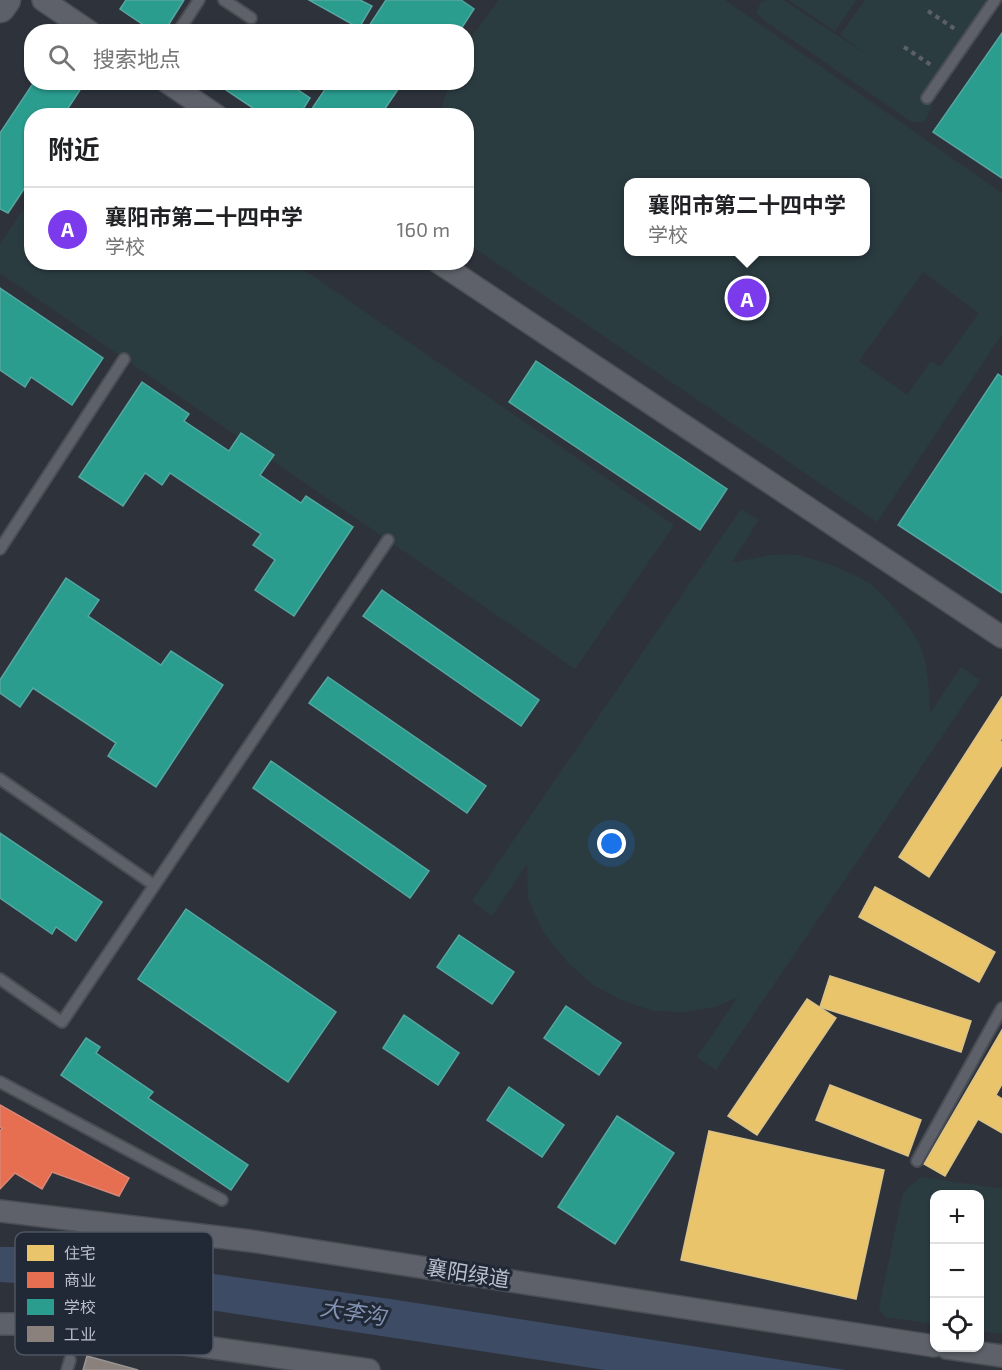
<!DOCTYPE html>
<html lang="zh">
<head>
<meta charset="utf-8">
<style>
  body { margin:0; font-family:"Exo 2","Noto Sans SC",sans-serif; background:#f6f6f6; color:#202124 }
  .controls { position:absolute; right:18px; bottom:18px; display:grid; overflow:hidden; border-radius:12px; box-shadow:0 2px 4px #0004 }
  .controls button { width:54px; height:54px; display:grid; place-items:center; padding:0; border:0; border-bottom:2px solid #e0e0e0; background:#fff; color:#202124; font:30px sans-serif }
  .you { position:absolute; left:612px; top:844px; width:21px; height:21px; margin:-15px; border:4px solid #fff; border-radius:50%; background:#1a73e8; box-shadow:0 0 0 9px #1a73e833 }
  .badge { display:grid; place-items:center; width:39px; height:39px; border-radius:50%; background:#7c3aed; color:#fff; font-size:20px; font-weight:700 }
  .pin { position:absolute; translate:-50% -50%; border:3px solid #fff; box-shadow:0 2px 6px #0006 }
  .popup { position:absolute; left:624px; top:178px; width:246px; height:78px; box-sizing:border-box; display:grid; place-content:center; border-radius:12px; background:#fff; filter:drop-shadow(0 2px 4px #0005); font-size:20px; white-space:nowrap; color:#757577 }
  .popup b { font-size:22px; color:#202124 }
  .popup::after { content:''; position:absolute; left:50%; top:100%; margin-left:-12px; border:12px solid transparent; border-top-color:#fff }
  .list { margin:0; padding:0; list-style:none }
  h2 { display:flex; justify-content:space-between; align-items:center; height:78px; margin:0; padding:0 24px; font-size:26px }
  h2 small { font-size:20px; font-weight:400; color:#757577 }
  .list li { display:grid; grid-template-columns:39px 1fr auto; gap:18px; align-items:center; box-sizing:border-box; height:84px; padding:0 24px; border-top:2px solid #e0e0e0 }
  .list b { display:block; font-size:22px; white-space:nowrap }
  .list p { margin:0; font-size:20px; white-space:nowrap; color:#757577 }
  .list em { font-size:20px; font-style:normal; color:#757577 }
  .icon { flex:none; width:33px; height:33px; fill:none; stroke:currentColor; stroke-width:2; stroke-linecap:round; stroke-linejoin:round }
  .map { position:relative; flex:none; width:1002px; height:1370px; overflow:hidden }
  .search { position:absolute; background:#fff; box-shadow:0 2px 4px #0004; left:24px; top:24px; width:450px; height:66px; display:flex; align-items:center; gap:15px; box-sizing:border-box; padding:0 21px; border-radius:24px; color:#757577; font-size:22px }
  .panel { position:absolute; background:#fff; box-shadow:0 2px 4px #0004; left:24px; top:108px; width:450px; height:162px; border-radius:24px }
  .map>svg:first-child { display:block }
  .green { fill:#2b3c41; fill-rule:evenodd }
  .water { fill:#3d4b65 }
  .homes { fill:#e9c46a; stroke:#dbc287; stroke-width:1.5 }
  .shops { fill:#e76f51; stroke:#d98776; stroke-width:1.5 }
  .schools { fill:#2a9d8f; stroke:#55a7a1; stroke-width:1.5 }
  .industry { fill:#8a817c; stroke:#989494; stroke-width:1.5 }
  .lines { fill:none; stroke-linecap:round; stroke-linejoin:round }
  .service-casing { stroke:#4a4d54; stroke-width:14 }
  .minor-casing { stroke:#4a4d54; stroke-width:24 }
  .secondary-casing { stroke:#4a4d54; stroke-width:33 }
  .path { stroke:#5b6066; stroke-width:4; stroke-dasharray:4.5 4.5; stroke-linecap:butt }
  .service { stroke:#5e6169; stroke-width:10 }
  .minor { stroke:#5e6169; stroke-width:21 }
  .secondary { stroke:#5c6068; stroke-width:30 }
  .labels { text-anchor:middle; stroke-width:6; stroke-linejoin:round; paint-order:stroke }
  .street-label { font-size:21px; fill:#b9bfcb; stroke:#212836 }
  .water-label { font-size:22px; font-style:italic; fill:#8393b1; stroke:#212836 }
  .key { fill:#212836; stroke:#4f5563; stroke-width:1.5 }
  .key-label { font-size:16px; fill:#b9bfcb }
</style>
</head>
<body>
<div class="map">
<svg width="1002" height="1370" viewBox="0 0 1002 1370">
  <rect width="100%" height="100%" fill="#2e323b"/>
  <g class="green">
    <path d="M499 0H725L1002 193V334L877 522 467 243 466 116 440 115 441 111 449 83 466 82 467 43ZM866 182V252H628V182ZM923 272 979 313 940 367 931 361 907 395 859 361Z"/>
    <path d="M767 0H783L872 58 840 35 865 0H995L927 98 932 106 924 122H912L765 21 756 13 761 2Z"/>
    <path d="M789 0H856L835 31Z"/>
    <path d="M31 198 32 262 294 263 674 525 575 669 0 273V244Z"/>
    <path d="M741 509 759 520 731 563C751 559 773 553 794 555 811 556 853 573 867 582 884 593 912 628 920 646 929 667 929 691 930 713L961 667 980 680 716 1070 697 1057 738 997 716 1007 685 1012 653 1011 619 999 593 985 569 964 543 932 528 898 527 864 492 916 472 901Z"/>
    <path d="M921 1177 1002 1189V1334L980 1331V1194H934V1324L885 1317 879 1308 903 1193Z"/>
  </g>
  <path class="water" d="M0 1247H23L397 1300 846 1370H605L46 1285 0 1282Z"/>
  <g class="homes">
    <path d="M1002 697V738L1000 741 1002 742V765L929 877 899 857Z"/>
    <path d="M875 887 995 952 979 982 859 917Z"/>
    <path d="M830 976 971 1021 961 1052 820 1007Z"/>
    <path d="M807 999 836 1018 757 1135 728 1116Z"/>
    <path d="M1002 1030V1084L996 1095 1002 1099V1133L978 1119 945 1176 924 1164Z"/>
    <path d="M830 1085 921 1120 908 1156 816 1120Z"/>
    <path d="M709 1131 884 1170 856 1299 681 1260Z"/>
  </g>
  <path class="shops" d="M0 1105 129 1178 119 1196 52 1172 42 1189 15 1173 0 1189V1131L2 1128 0 1127Z"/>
  <g class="schools">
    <path d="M126 0H184L164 32H154L120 9Z"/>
    <path d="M309 0H360L372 6 359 28Z"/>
    <path d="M386 0H461L474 9 459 32H444L440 28 438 32H365Z"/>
    <path d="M1002 33V178L933 132Z"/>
    <path d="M34 82H70L80 90 63 116H32V177L8 213 0 209V133Z"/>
    <path d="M214 82H286L310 98 299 116H265Z"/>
    <path d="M330 82H403L380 116H307Z"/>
    <path d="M0 288 103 358 72 405 31 377 25 387 0 370Z"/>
    <path d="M536 361 727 489 700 530 509 402Z"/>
    <path d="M998 374 1002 377V593L898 525Z"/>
    <path d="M142 382 189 414 184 421 229 451 241 433 274 455 260 475 301 503 306 496 353 527 294 616 255 590 275 560 253 545 261 534 170 473 162 485 145 473 123 506 79 477Z"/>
    <path d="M66 578 99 600 88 616 161 665 171 651 223 685 156 787 108 756 116 743 33 688 20 707 0 693V680Z"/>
    <path d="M382 590 539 700 521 726 363 616Z"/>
    <path d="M328 677 486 786 467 813 309 703Z"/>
    <path d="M271 761 429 871 410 898 253 788Z"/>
    <path d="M0 833 102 902 76 941 56 927 52 934 0 898Z"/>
    <path d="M186 909 336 1012 288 1082 138 979Z"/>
    <path d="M459 935 514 972 492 1004 437 967Z"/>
    <path d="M566 1006 621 1043 599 1075 544 1038Z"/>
    <path d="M404 1015 459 1053 438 1085 383 1048Z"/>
    <path d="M86 1038 100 1047 96 1053 153 1092 148 1098 248 1165 231 1190 61 1075Z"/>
    <path d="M509 1087 564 1125 542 1157 487 1120Z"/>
    <path d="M617 1116 674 1153 615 1244 558 1207Z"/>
  </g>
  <path class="industry" d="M87 1356 138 1370H83Z"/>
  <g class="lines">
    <defs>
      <g id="service">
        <path d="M224 0 251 18"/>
        <path d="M178 32 199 0"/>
        <path d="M927 98 995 0"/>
        <path d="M0 549 124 359"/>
        <path d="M0 779 154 885"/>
        <path d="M0 979 62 1022 388 540"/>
        <path d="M0 1082 222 1200"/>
        <path d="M917 1161 1002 1008"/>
        <path d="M67 1370 70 1360"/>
      </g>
      <g id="minor">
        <path d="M43 0 90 32"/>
        <path d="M167 82 217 116"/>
        <path d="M438 262 1002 637"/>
        <path d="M0 1211 251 1241 934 1346"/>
        <path d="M0 1324H44L369 1370"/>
        <path d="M947 1348 1002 1356"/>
      </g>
      <path id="secondary" d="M0 7 5 0"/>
    </defs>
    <use href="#service" class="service-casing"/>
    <use href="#minor" class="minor-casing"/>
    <use href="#secondary" class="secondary-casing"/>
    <g class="path">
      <path d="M928 11 955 29"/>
      <path d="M904 47 931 65"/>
    </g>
    <use href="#service" class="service"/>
    <use href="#minor" class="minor"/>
    <use href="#secondary" class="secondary"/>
  </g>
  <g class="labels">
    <g class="street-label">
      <text transform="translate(468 1274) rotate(9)" y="7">襄阳绿道</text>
    </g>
    <g class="water-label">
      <text transform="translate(353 1312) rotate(9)" y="8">大李沟</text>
    </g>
  </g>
  <rect x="15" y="1232" width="198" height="123" rx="9" class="key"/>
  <rect x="27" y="1245" width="27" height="16" fill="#e9c46a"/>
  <rect x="27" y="1272" width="27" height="16" fill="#e76f51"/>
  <rect x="27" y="1299" width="27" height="16" fill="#2a9d8f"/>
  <rect x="27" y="1326" width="27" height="16" fill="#8a817c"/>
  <g class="key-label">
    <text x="64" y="1259">住宅</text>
    <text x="64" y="1286">商业</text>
    <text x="64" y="1313">学校</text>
    <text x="64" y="1340">工业</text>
  </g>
</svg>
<div class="controls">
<button>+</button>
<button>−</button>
<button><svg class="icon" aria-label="locate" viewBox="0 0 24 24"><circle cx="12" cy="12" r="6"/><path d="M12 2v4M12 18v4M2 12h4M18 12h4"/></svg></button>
</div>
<div class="you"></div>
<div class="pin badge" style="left:747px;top:298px">A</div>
<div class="popup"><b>襄阳市第二十四中学</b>学校</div>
<div class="search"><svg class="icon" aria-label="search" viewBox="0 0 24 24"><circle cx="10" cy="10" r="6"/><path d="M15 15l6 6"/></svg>搜索地点</div>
<section class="panel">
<h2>附近<small></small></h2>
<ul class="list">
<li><span class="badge">A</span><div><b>襄阳市第二十四中学</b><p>学校</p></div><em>160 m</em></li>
</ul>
</section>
</div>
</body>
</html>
